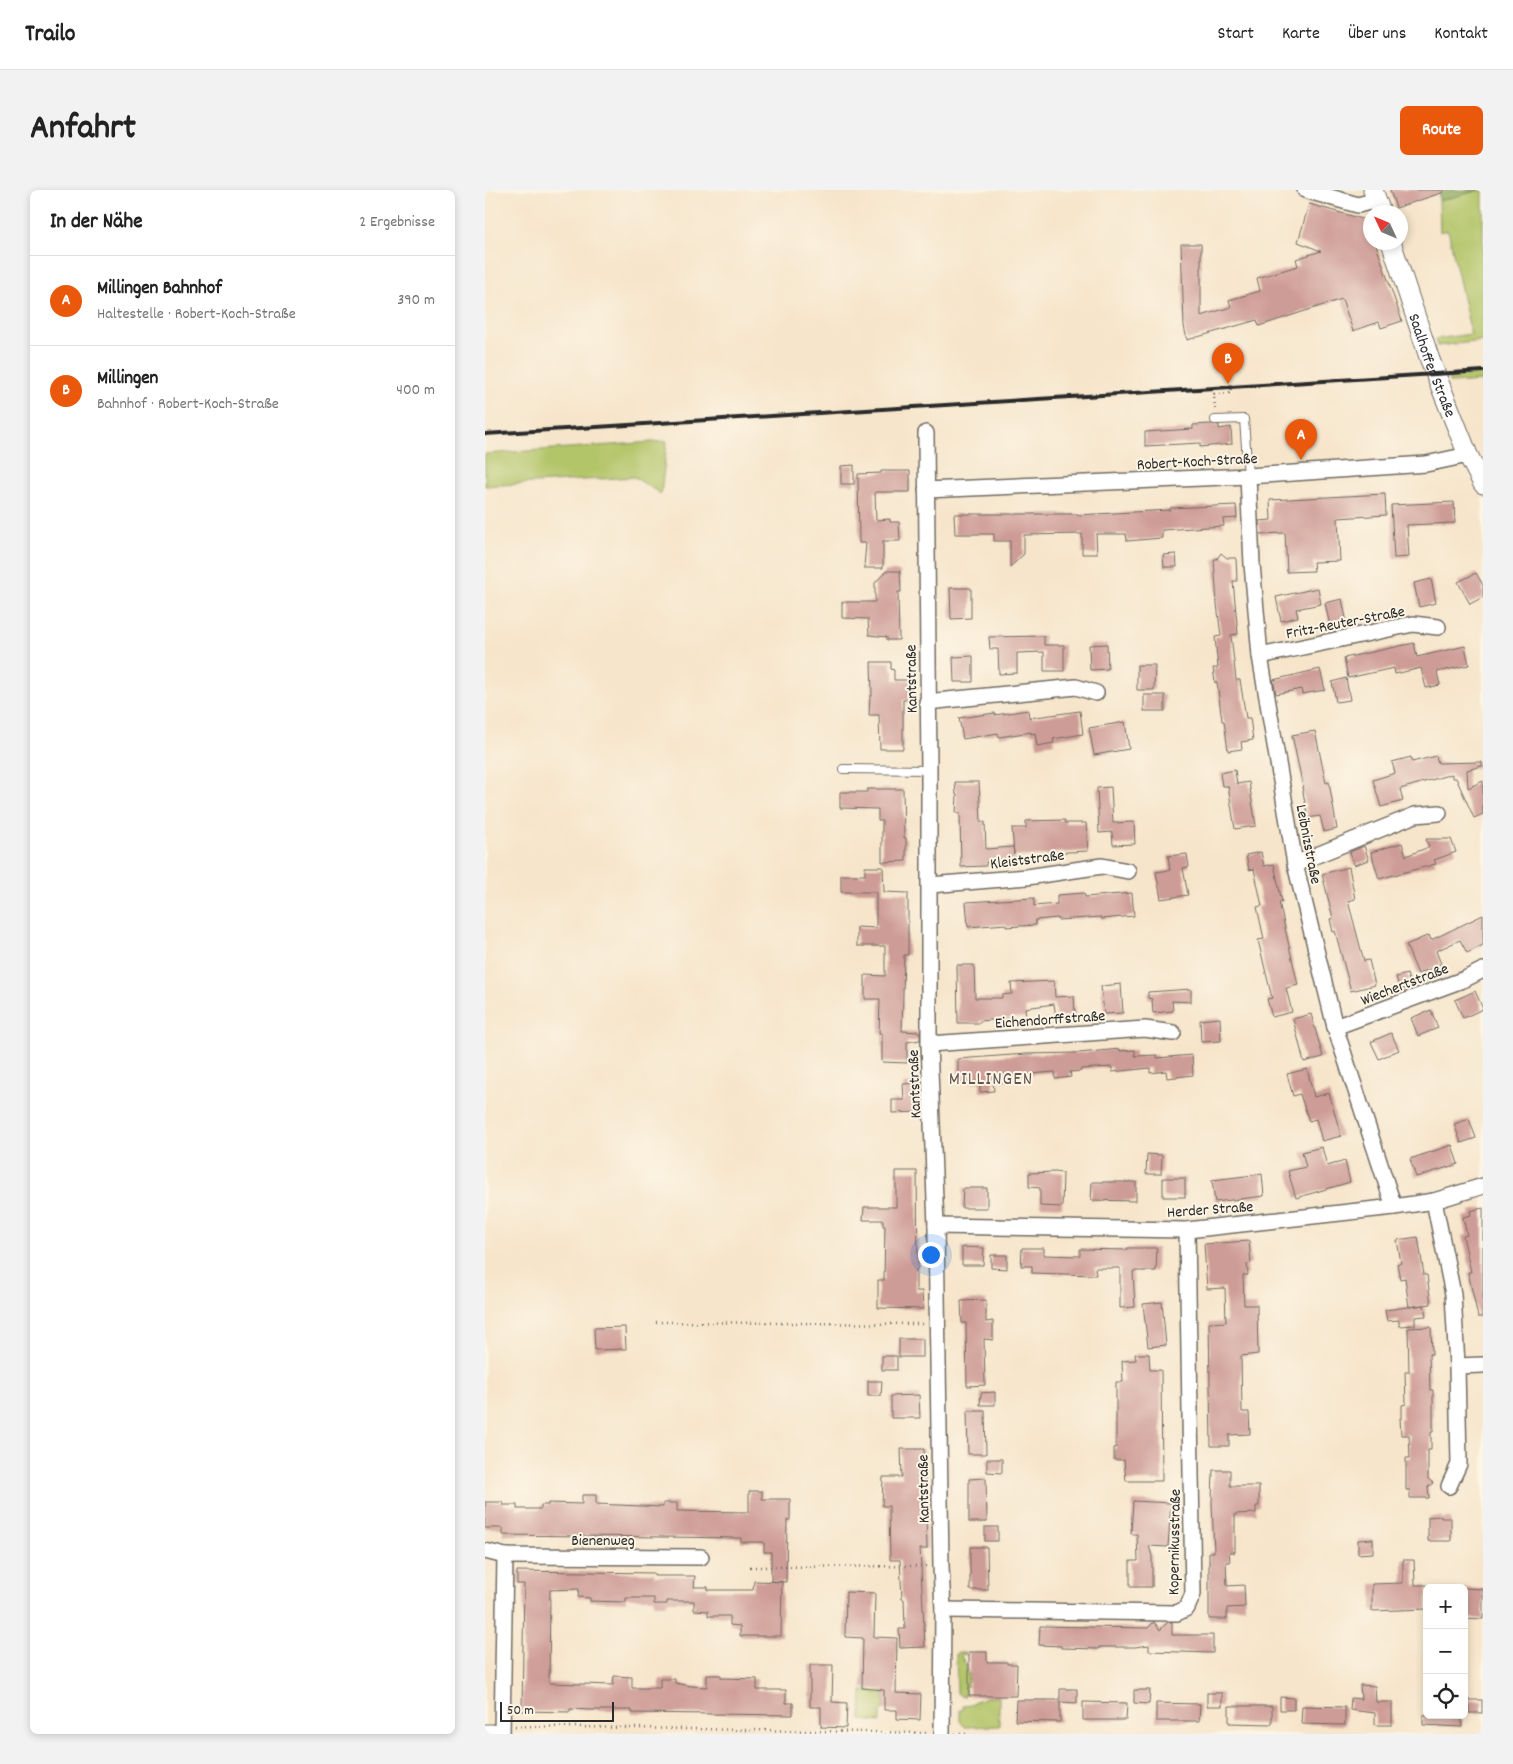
<!DOCTYPE html>
<html lang="de">
<head>
<meta charset="utf-8">
<style>
  body { margin:0; font-family:Dekko,sans-serif; background:#f2f2f2; color:#222 }
  .controls { position:absolute; right:15px; bottom:15px; display:grid; overflow:hidden; border-radius:8px; box-shadow:0 2px 8px #0003 }
  .controls button { width:45px; height:45px; display:grid; place-items:center; padding:0; border:0; border-bottom:1px solid #e0e0e0; background:#fff; color:#222; font:25px sans-serif }
  .compass { position:absolute; left:878px; top:15px; width:45px; height:45px; border-radius:50%; background:#fff; box-shadow:0 2px 8px #0003; rotate:314deg }
  .scale { position:absolute; left:15px; bottom:12px; width:114px; box-sizing:border-box; padding-left:5px; border:2px solid #2b2b2b; border-top:0; font-size:14px; line-height:18px; white-space:nowrap; color:#2b2b2b; -webkit-text-stroke:4px #fcf5e5; paint-order:stroke }
  .you { position:absolute; left:445px; top:1064px; width:18px; height:18px; margin:-12px; border:4px solid #fff; border-radius:50%; background:#1a73e8; box-shadow:0 0 0 8px #1a73e833 }
  .badge { display:grid; place-items:center; width:32px; height:32px; border-radius:50%; background:#ea580c; color:#fff; font-size:16px; font-weight:700 }
  .pin { position:absolute; translate:-50% -41px; filter:drop-shadow(0 1px 2px #0008) }
  .pin::after { content:''; position:absolute; top:26px; width:18px; height:15px; background:inherit; clip-path:polygon(0 0,100% 0,50% 100%) }
  .list { margin:0; padding:0; list-style:none }
  h2 { display:flex; justify-content:space-between; align-items:center; height:65px; margin:0; padding:0 20px; font-size:21px }
  h2 small { font-size:16px; font-weight:400; color:#767676 }
  .list li { display:grid; grid-template-columns:32px 1fr auto; gap:15px; align-items:center; box-sizing:border-box; height:90px; padding:0 20px; border-top:1px solid #e0e0e0 }
  .list b { display:block; font-size:19px; white-space:nowrap }
  .list p { margin:0; font-size:16px; white-space:nowrap; color:#767676 }
  .list em { font-size:16px; font-style:normal; color:#767676 }
  .icon { flex:none; width:28px; height:28px; fill:none; stroke:currentColor; stroke-width:2; stroke-linecap:round; stroke-linejoin:round }
  .map { position:relative; flex:none; width:998px; height:1544px; overflow:hidden; border-radius:8px }
  header { display:flex; align-items:center; gap:30px; box-sizing:border-box; height:70px; padding:0 25px; background:#fff; border-bottom:1px solid #e0e0e0 }
  header strong { font-size:24px }
  nav { display:flex; gap:28px; margin-inline-start:auto; font-size:18px }
  .intro { display:flex; align-items:center; justify-content:space-between; box-sizing:border-box; height:120px; padding:0 30px }
  h1 { margin:0; font-size:35px }
  .button { padding:12px 22px; border-radius:8px; background:#ea580c; color:#fff; font-size:18px; font-weight:700 }
  main { display:flex; gap:30px; padding:0 30px }
  aside { flex:1; background:#fff; border-radius:8px; box-shadow:0 2px 8px #0003 }
  .map>svg:first-child { display:block }
  .green { fill:#b3c569; stroke:#6f784a }
  .forest { fill:#8eaa5d; stroke:#5c6a44 }
  .building { fill:#ce9c96 }
  .lines { fill:none; stroke-linecap:round; stroke-linejoin:round }
  .service-casing { stroke:#726c63; stroke-width:10 }
  .minor-casing { stroke:#726c63; stroke-width:18 }
  .tertiary-casing { stroke:#726c63; stroke-width:21 }
  .path { stroke:#726c63; stroke-width:2.5; stroke-dasharray:1 4; stroke-linecap:butt }
  .service { stroke:#fff; stroke-width:8 }
  .minor { stroke:#fff; stroke-width:15 }
  .tertiary { stroke:#fff; stroke-width:19 }
  .rail { stroke:#2b2b2b; stroke-width:4 }
  .labels { text-anchor:middle; stroke-width:4; stroke-linejoin:round; paint-order:stroke }
  .street-label { font-size:16px; fill:#2b2b2b; stroke:#fcf5e5 }
  .quarter-label { font-size:19px; letter-spacing:1px; fill:#645350; stroke:#fcf5e5 }
</style>
</head>
<body>
<header>
<strong>Trailo</strong>
<nav><a>Start</a><a>Karte</a><a>Über uns</a><a>Kontakt</a></nav>
</header>
<div class="intro"><h1>Anfahrt</h1><a class="button">Route</a></div>
<main>
<aside>
<h2>In der Nähe<small>2 Ergebnisse</small></h2>
<ul class="list">
<li><span class="badge">A</span><div><b>Millingen Bahnhof</b><p>Haltestelle · Robert-Koch-Straße</p></div><em>390 m</em></li>
<li><span class="badge">B</span><div><b>Millingen</b><p>Bahnhof · Robert-Koch-Straße</p></div><em>400 m</em></li>
</ul>
</aside>
<div class="map">
<svg width="998" height="1544" viewBox="0 0 998 1544">
  <rect width="100%" height="100%" fill="#fcf5e5"/>
  <filter id="ink" filterUnits="userSpaceOnUse"><feTurbulence type="fractalNoise" baseFrequency=".02" numOctaves="2"/><feDisplacementMap in="SourceGraphic" scale="10" xChannelSelector="R" yChannelSelector="G"/><feConvolveMatrix kernelMatrix="1 2 1 2 8 2 1 2 1" color-interpolation-filters="sRGB"/></filter>
  <filter id="wash" filterUnits="userSpaceOnUse"><feTurbulence type="fractalNoise" baseFrequency=".0096" numOctaves="4" result="noise"/><feDisplacementMap in="SourceGraphic" scale="20" xChannelSelector="R" yChannelSelector="G"/><feGaussianBlur stdDeviation="1.12" result="paint"/><feColorMatrix in="noise" values="0 0 0 0 0 0 0 0 0 0 0 0 0 0 0 0 0 1.4 0 .05"/><feComposite in="paint" operator="in"/></filter>
  <g filter="url(#wash)">
    <rect width="100%" height="100%" fill="#f6e5cb"/>
    <g class="green">
      <path d="M994 0H998V151L952 156 950 149 986 144 963 40 955 42 954 11Z"/>
      <path d="M998 184V191L965 193 963 187Z"/>
      <path d="M182 251 176 304 149 287 0 296V264Z"/>
      <path d="M481 1462V1465L478 1464 476 1466 482 1477 481 1479 483 1484V1492L481 1493 483 1496H480V1506H475L472 1503 471 1465 472 1463Z"/>
      <path d="M377 1501 399 1502V1520H396V1532L376 1530Z"/>
      <path d="M502 1507H514V1536L480 1537 475 1531V1520H478V1515L489 1514 490 1511Z"/>
    </g>
    <path class="forest" d="M954 0H994L954 11Z"/>
    <g id="blocks">
      <g class="building">
        <path d="M905 0H959V2L911 18Z"/>
        <path d="M824 14 881 30 884 33 886 52H890L917 131 896 138 894 132 868 141 857 109 774 136 772 130 702 150 699 136 696 54H716V126L746 117 744 110 775 101 772 88 813 76 811 69 836 61 813 52Z"/>
        <path d="M726 234 734 235V239L746 237 747 254 715 257V253L660 256V242L708 239V235Z"/>
        <path d="M369 275V294H356V276Z"/>
        <path d="M396 281H425V302H390L391 330 405 329V332H414L415 351H398V378H379L381 353H374L373 284 396 283Z"/>
        <path d="M900 304 901 325 853 328 855 371 828 372 829 381 802 382 800 343 775 344 774 331 786 330 785 310Z"/>
        <path d="M969 312 970 333 922 335 924 367 909 368 906 315Z"/>
        <path d="M751 315 752 328 738 329 739 336 677 340V348L642 351 641 344H611L612 364H597V344L539 345V364L525 377V351H509V344H470L469 324H593V325L685 320V318Z"/>
        <path d="M736 363 742 368H751L752 391H748L753 444 746 445 751 490H755L761 528H765L768 550 756 552 757 559 743 561 739 531H737L732 492 730 493 728 478H733L730 447 736 446 732 414 729 369H732Z"/>
        <path d="M691 364 692 377H679L678 365Z"/>
        <path d="M401 381H415L416 402H413L414 450H402V447L384 445 383 429 357 428V412H390V393Z"/>
        <path d="M991 383 998 395V407L985 414 973 392Z"/>
        <path d="M946 389 951 413 934 417 929 393Z"/>
        <path d="M465 398H486V428L466 429Z"/>
        <path d="M833 398 836 414 811 419 813 427 796 431 791 407Z"/>
        <path d="M857 409 862 433 845 436 840 413Z"/>
        <path d="M559 446V455H579V481H559V462L532 463V483L514 484 513 459H505L504 447Z"/>
        <path d="M929 453 932 467 980 456 984 475 952 482 955 495 941 498 936 478 910 484 909 478 863 488 859 468Z"/>
        <path d="M622 454 623 479 605 480 604 455Z"/>
        <path d="M488 466V492H469L468 467Z"/>
        <path d="M386 472H406V479L409 480V490H428V510H418V559H395L394 525H384L385 506H387Z"/>
        <path d="M652 475H670L669 500H652Z"/>
        <path d="M835 479 840 500 817 504 816 499 791 504 788 490Z"/>
        <path d="M861 488 865 510 851 512 847 492Z"/>
        <rect x="659" y="505" width="21" height="16"/>
        <path d="M543 520 544 528 595 521 598 544 568 549 569 553 552 556 550 543 546 544V542L514 547 513 543 478 549 474 528 510 523V525Z"/>
        <path d="M640 532 644 559 609 565 604 538Z"/>
        <path d="M830 541 841 593 844 592 852 639 839 642 835 626 823 628 817 597H818L807 545Z"/>
        <path d="M951 566 953 573 997 572V576L982 580 983 598 998 591V624L989 628 971 588H967V584L915 599 918 611 896 617 888 590 910 583 907 572 926 567 927 572Z"/>
        <path d="M750 580 752 594 764 592 771 636 750 639 743 596H737L735 583Z"/>
        <path d="M470 592H494L496 632H500L501 659 528 657 529 664 527 638H541V631L580 630V633H601L603 661 565 663V665L529 667V671L501 672V676L476 677 475 623H471L472 605H471Z"/>
        <path d="M626 597 628 633 649 632 650 654 628 655 627 642 614 643 612 598Z"/>
        <path d="M382 599H418L419 648H421V671L397 672V631H393V619L355 618V602H382Z"/>
        <path d="M941 649H966L971 662 949 670 951 674 894 689 886 662 917 653 921 666 944 657Z"/>
        <path d="M879 656 884 670 869 675 865 662Z"/>
        <path d="M776 662 779 676 789 674 797 712H794L813 795 801 798 807 822 787 827 782 809 787 808 773 750 779 749 772 717 777 716 769 679 764 680 761 665Z"/>
        <path d="M702 664 704 677 698 678 703 705 676 709 671 682 685 680 683 666Z"/>
        <path d="M380 677H398L399 702 423 703V765H419L417 841 435 842V850L422 852V873L397 872V843H394L395 809H380V785L400 786V756H372V737L391 738V702H356V685H380Z"/>
        <path d="M864 677 870 709 863 711 879 771 884 770 890 795 866 801 850 741 848 742 845 729 848 728 837 684Z"/>
        <path d="M599 703 600 707 647 703 649 726 616 729V727L573 730V728L550 730 551 735 521 737V734L483 737 481 712 549 708V716L572 714V705Z"/>
        <path d="M998 725V755L982 763 975 750 951 761 956 774 933 784 921 755 944 745 946 750Z"/>
        <path d="M472 775H489L490 808H517V805L527 804 526 793 569 791 570 807 589 806 590 826 571 827 569 814 540 818 541 827 495 831V833H473Z"/>
        <path d="M922 784 926 797 915 800 911 787Z"/>
        <path d="M636 794 638 823 619 824 616 796Z"/>
        <path d="M706 799V812L687 811 688 821 668 823 667 809 663 808V802Z"/>
        <path d="M990 801 998 819 978 828 970 810Z"/>
        <path d="M946 820 953 838 933 846 926 828Z"/>
        <path d="M826 824 838 867 819 872 808 829Z"/>
        <path d="M735 828 736 851 716 852 715 830Z"/>
        <path d="M906 843 914 860 894 869 886 852Z"/>
        <path d="M635 859V861L650 860V866L672 865V868L707 865 708 885 682 888 681 881 665 883V878L627 882V877L596 879V881L585 882 586 887 570 889V882L533 885V889L508 891 509 901 495 902V892L473 893V869L541 864 594 863Z"/>
        <path d="M822 879 829 907 844 903 856 946 837 951 831 929 824 931 815 904 808 906 802 884Z"/>
        <path d="M434 893 435 922 407 923V910H419L418 894Z"/>
        <path d="M984 929 991 948 976 953 969 934Z"/>
        <path d="M967 955 973 974 931 987 925 969Z"/>
        <path d="M837 957 842 976 860 971 865 992 811 1008 803 981 821 977 817 962Z"/>
        <path d="M662 964 677 965 676 984H661Z"/>
        <path d="M411 981H432L433 1078 431 1080V1101H437L438 1119 393 1118V1090H399L400 1036H398V1030H378L379 1017H411Z"/>
        <path d="M570 982 578 983 577 1017 555 1016V998L544 997V983Z"/>
        <path d="M777 984 779 1006 730 1012 727 990Z"/>
        <rect x="678" y="988" width="22" height="19"/>
        <path d="M607 992H651V1011L606 1010Z"/>
        <path d="M478 998H502V1018H477Z"/>
        <path d="M998 1018V1127H993L983 1082H986L978 1046 982 1045 978 1027 986 1025 985 1021Z"/>
        <path d="M933 1047 939 1085H942L946 1114 924 1117 920 1088 915 1089 912 1074 916 1073 912 1050Z"/>
        <path d="M764 1051 766 1073 762 1074 763 1085H758L759 1115H772L773 1164 756 1166 757 1222H764L765 1244 744 1245V1256H726L724 1133 741 1132 740 1098 722 1099 719 1054Z"/>
        <path d="M477 1057 499 1058 498 1075H477Z"/>
        <path d="M537 1058H559V1065L595 1066V1059L642 1060V1058H672L671 1081H648L650 1117 635 1118V1078H610L611 1085 547 1083V1076H536Z"/>
        <path d="M506 1065H522V1079L506 1078Z"/>
        <path d="M501 1110V1132L508 1131V1150L499 1149 500 1195 482 1196 481 1133H477L476 1111Z"/>
        <path d="M677 1112 681 1155 663 1157 658 1114Z"/>
        <path d="M939 1115 941 1126 930 1127V1135L914 1136V1130L902 1131 900 1120Z"/>
        <path d="M140 1137 141 1159 110 1160 109 1138Z"/>
        <path d="M946 1137 947 1164H944L945 1200H948V1242H946V1260H943V1289L948 1293 943 1297 944 1308H925V1300H921V1268H925L924 1245H916L915 1228H917V1215L921 1214 920 1182H924L923 1138Z"/>
        <rect x="414" y="1149" width="24" height="18"/>
        <path d="M650 1164H664L665 1180H676L677 1291H641L639 1270H629V1258H631V1192H638L637 1171 651 1170Z"/>
        <rect x="397" y="1166" width="15" height="14"/>
        <path d="M383 1191H397L396 1206H383Z"/>
        <path d="M510 1202V1215H495L496 1203Z"/>
        <path d="M434 1205 435 1228H406V1206Z"/>
        <path d="M482 1221H500L501 1264H483Z"/>
        <path d="M416 1259H439L442 1359H435L440 1457 415 1458 414 1439H420L419 1409H417L415 1370H405L404 1316H397L398 1287H417Z"/>
        <path d="M502 1269H517V1283L502 1282Z"/>
        <path d="M728 1280H745V1296H774V1316H771V1323L750 1324V1362H744L745 1372H741L742 1396 759 1395 760 1417 742 1418V1429H724V1362H729L727 1313Z"/>
        <path d="M501 1288 502 1332H484V1289Z"/>
        <path d="M264 1301H277V1309H305V1330H302L301 1392 286 1391V1362H279V1352H256V1348L18 1345V1338H0V1312H18V1315H32V1319H56V1315H63V1313L97 1314V1305H111V1314L178 1317V1313H192V1321L264 1322Z"/>
        <path d="M648 1311 686 1313 683 1357 664 1356 667 1366V1397H645V1371H653L652 1344H646Z"/>
        <path d="M956 1326V1328H966V1351H943V1327Z"/>
        <rect x="500" y="1337" width="13" height="14"/>
        <path d="M888 1349V1363L873 1364V1350Z"/>
        <path d="M485 1357H502L503 1400H485Z"/>
        <path d="M918 1370H929L930 1395H942V1419L887 1421V1394L918 1393Z"/>
        <path d="M32 1381 169 1383V1386H210L209 1397H223V1400H268L269 1391 297 1392 296 1446H255V1436L245 1435V1426H223V1421L209 1420V1411H182V1414H169V1408H141V1412L105 1411V1408L93 1407 94 1399 65 1400 64 1493 128 1495 129 1486 147 1487V1498H175V1489H190V1493L206 1496 222 1497V1485H236V1488L272 1489V1500H301V1513H308V1525L147 1523V1520H107L85 1519V1522L37 1521 39 1394H32Z"/>
        <path d="M979 1398 998 1399V1429L979 1428Z"/>
        <path d="M361 1402 390 1403 389 1447 412 1448 411 1503 436 1504 435 1530 412 1529V1520H399V1500L377 1498 378 1448 360 1447Z"/>
        <path d="M669 1432 675 1440 683 1432H687V1445H728V1463L664 1461V1455L650 1457H614V1459L576 1458V1456L554 1455 555 1436 663 1438Z"/>
        <path d="M484 1462H502V1472H522V1474H532L531 1506H484Z"/>
        <path d="M325 1475H348L347 1512 362 1513 361 1538 336 1537V1517H325Z"/>
        <path d="M875 1495 890 1496 891 1512H907V1535H890V1523L865 1520 866 1508 876 1509Z"/>
        <path d="M575 1499H592V1513L575 1512V1532L530 1531 531 1510H575Z"/>
        <path d="M649 1500H665L664 1514 649 1513Z"/>
        <rect x="722" y="1503" width="15" height="13"/>
        <path d="M795 1507 809 1508V1520H795Z"/>
        <rect x="984" y="1510" width="13" height="13"/>
        <path d="M598 1512 642 1513 641 1530H598Z"/>
        <path d="M671 1513 715 1514 714 1531H671Z"/>
        <path d="M744 1516H787V1534L744 1533Z"/>
        <path d="M817 1516 860 1517V1535L816 1534Z"/>
        <path d="M938 1525H977V1537L938 1535Z"/>
      </g>
    </g>
  </g>
  <g filter="url(#ink)">
    <use href="#blocks" fill-opacity="0" stroke="#726c63" stroke-width="1"/>
    <g class="lines">
      <defs>
        <g id="service">
          <path d="M730 230 759 229 763 286"/>
          <path d="M358 579 444 580"/>
        </g>
        <g id="minor">
          <path d="M820 0 873 15 892 10"/>
          <path d="M441 243 444 580V854L451 1036 456 1376 458 1420 457 1544"/>
          <path d="M763 286 767 374 775 466 810 674 850 837 909 1017"/>
          <path d="M441 300 763 286 941 274 983 265"/>
          <path d="M775 466 928 434 953 437"/>
          <path d="M442 512 591 497 611 503"/>
          <path d="M810 674 930 625 954 623"/>
          <path d="M445 695 542 687 617 676 643 681"/>
          <path d="M850 837 980 789 998 780"/>
          <path d="M444 854 660 839 688 843"/>
          <path d="M949 1011 968 1104 972 1176 998 1175"/>
          <path d="M451 1036 702 1040 909 1017 949 1011 998 996"/>
          <path d="M964 1296 974 1274 972 1176"/>
          <path d="M0 1361 20 1366 216 1367"/>
          <path d="M458 1420 692 1423 702 1418 708 1404 702 1040"/>
          <path d="M17 1544 20 1366"/>
        </g>
        <g id="tertiary">
          <path d="M888 0 896 22"/>
          <path id="s1" d="M906 52 945 170 983 265 998 294"/>
          <path d="M0 1544H7"/>
        </g>
      </defs>
      <use href="#service" class="service-casing"/>
      <use href="#minor" class="minor-casing"/>
      <use href="#tertiary" class="tertiary-casing"/>
      <g class="path">
        <path d="M730 219 729 204 746 203 745 191"/>
        <path d="M171 1132 439 1134"/>
        <path d="M265 1377 441 1376"/>
        <path d="M30 1536 442 1543"/>
        <path d="M470 1544H484"/>
      </g>
      <use href="#service" class="service"/>
      <use href="#minor" class="minor"/>
      <use href="#tertiary" class="tertiary"/>
      <path class="rail" d="M0 244 998 181"/>
    </g>
  </g>
  <g class="labels">
    <g class="street-label">
      <text dy="6" stroke="none"><textPath href="#s1" startOffset="130">Saalhoffer Straße</textPath></text>
      <text transform="translate(712 270) rotate(-3)" y="6">Robert-Koch-Straße</text>
      <text transform="translate(860 431) rotate(-11)" y="6">Fritz-Reuter-Straße</text>
      <text transform="translate(425 489) rotate(-91)" y="6">Kantstraße</text>
      <text transform="translate(825 654) rotate(79)" y="6">Leibnizstraße</text>
      <text transform="translate(542 668) rotate(-7)" y="6">Kleiststraße</text>
      <text transform="translate(919 793) rotate(-21)" y="6">Wiechertstraße</text>
      <text transform="translate(565 828) rotate(-4)" y="6">Eichendorffstraße</text>
      <text transform="translate(428 894) rotate(-92)" y="6">Kantstraße</text>
      <text transform="translate(725 1018) rotate(-4)" y="6">Herder Straße</text>
      <text transform="translate(437 1299) rotate(-91)" y="6">Kantstraße</text>
      <text x="118" y="1355">Bienenweg</text>
      <text transform="translate(688 1352) rotate(-89)" y="6">Kopernikusstraße</text>
    </g>
    <g class="quarter-label">
      <text x="506" y="894">MILLINGEN</text>
    </g>
  </g>
</svg>
<div class="controls">
<button>+</button>
<button>−</button>
<button><svg class="icon" aria-label="locate" viewBox="0 0 24 24"><circle cx="12" cy="12" r="6"/><path d="M12 2v4M12 18v4M2 12h4M18 12h4"/></svg></button>
</div>
<svg class="compass" viewBox="-18 -18 36 36"><path d="M0-13l5 13h-10z" fill="#e53935"/><path d="M0 13l5-13h-10z" fill="#767676"/></svg>
<div class="scale">50 m</div>
<div class="you"></div>
<div class="pin badge" style="left:816px;top:270px">A</div>
<div class="pin badge" style="left:743px;top:194px">B</div>
</div>
</main>
</body>
</html>
